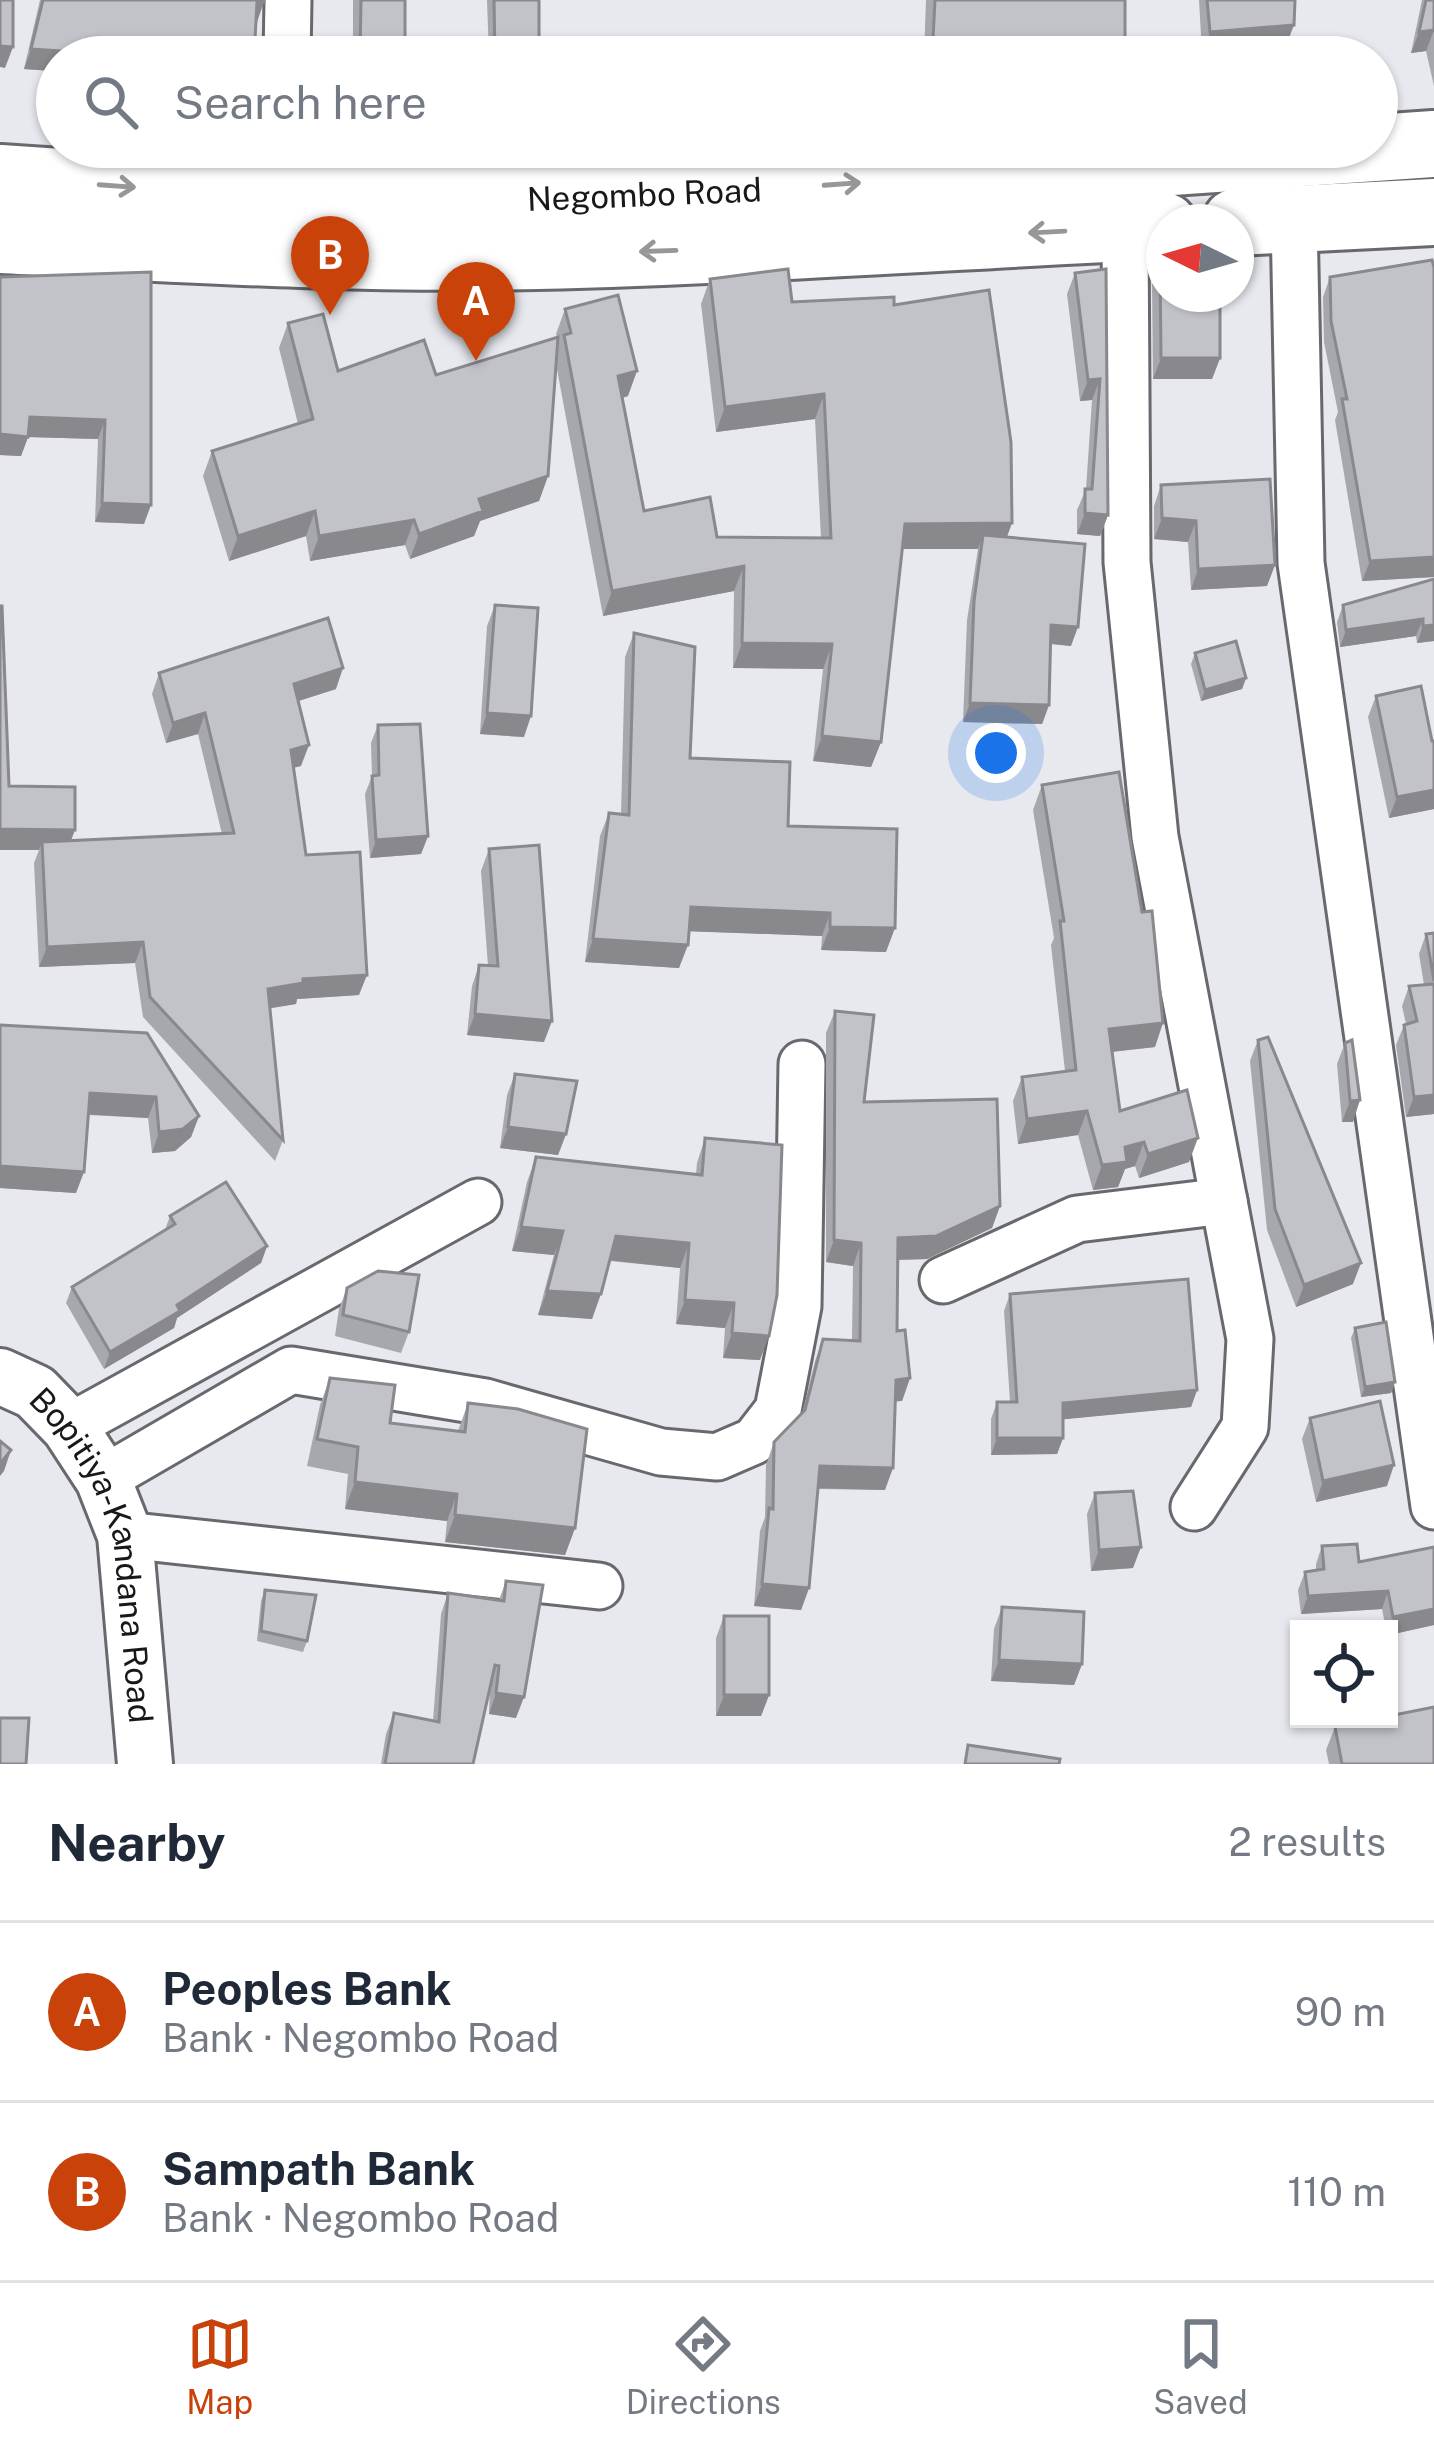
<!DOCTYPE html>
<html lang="en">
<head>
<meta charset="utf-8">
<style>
  body { margin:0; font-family:"Public Sans",sans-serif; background:#f6f6f7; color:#1f2937 }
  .controls { position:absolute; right:36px; bottom:36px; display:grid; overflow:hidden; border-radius:0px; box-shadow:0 3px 9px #0004 }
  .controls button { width:108px; height:108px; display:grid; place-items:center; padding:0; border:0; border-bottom:3px solid #e0e1e3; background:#fff; color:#1f2937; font:60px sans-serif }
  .compass { position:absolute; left:1146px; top:204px; width:108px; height:108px; border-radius:50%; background:#fff; box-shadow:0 3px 9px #0004; rotate:275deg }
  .you { position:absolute; left:996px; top:753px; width:42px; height:42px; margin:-30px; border:9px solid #fff; border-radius:50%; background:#1a73e8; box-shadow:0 0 0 18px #1a73e833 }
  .badge { display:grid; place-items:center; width:78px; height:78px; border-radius:50%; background:#c8420a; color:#fff; font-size:39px; font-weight:700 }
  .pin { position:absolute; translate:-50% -99px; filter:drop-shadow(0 3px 6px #0008) }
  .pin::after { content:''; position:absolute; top:63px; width:42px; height:36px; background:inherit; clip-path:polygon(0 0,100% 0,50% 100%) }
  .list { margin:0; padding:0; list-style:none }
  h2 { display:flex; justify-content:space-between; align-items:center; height:156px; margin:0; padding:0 48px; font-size:51px }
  h2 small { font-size:39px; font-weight:400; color:#747a83 }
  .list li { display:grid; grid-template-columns:78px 1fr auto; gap:36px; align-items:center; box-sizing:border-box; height:180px; padding:0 48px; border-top:3px solid #e0e1e3 }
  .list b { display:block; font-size:45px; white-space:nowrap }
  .list p { margin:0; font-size:39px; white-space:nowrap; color:#747a83 }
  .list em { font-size:39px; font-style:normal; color:#747a83 }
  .icon { flex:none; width:66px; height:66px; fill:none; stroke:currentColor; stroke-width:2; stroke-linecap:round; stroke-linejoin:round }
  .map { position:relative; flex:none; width:1434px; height:1764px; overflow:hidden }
  .search { position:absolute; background:#fff; box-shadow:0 3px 9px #0004; left:36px; right:36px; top:36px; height:132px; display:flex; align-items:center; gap:30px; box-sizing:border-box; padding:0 42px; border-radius:66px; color:#747a83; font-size:45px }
  .sheet { height:516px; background:#fff }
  nav { display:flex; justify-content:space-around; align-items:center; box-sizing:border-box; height:168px; border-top:3px solid #e0e1e3; background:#fff; font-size:33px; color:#747a83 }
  nav a { display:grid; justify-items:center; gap:6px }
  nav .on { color:#c8420a }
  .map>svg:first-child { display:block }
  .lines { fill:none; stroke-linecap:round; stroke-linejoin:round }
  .minor-casing { stroke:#67696e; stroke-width:51 }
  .tertiary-casing { stroke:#67696e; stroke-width:60 }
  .trunk-casing { stroke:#67696e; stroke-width:72 }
  .minor { stroke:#fff; stroke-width:45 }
  .tertiary { stroke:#fff; stroke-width:54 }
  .trunk { stroke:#fff; stroke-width:66 }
  .wall { fill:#a7a8ad }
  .shaded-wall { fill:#88888d }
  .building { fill:#c2c3c9; stroke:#88888d; stroke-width:3 }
  .oneway { stroke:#979798 }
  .labels { text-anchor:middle; stroke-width:12; stroke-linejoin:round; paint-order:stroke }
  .street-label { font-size:33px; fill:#17181a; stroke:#fff }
</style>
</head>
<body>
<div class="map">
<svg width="1434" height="1764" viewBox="0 0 1434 1764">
  <rect width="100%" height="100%" fill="#e7e9ee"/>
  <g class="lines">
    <defs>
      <g id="minor">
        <path d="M287 57 288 0"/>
        <path d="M286 197V147"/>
        <path d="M1294 219 1301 563 1434 1506"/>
        <path d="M1125 228 1127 562 1155 837 1250 1339 1245 1427 1194 1507"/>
        <path d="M943 1280 1077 1219 1224 1201"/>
        <path d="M69 1427 478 1202"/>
        <path d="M103 1479 291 1370 485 1402 661 1452 717 1457 754 1441 778 1410 798 1306 802 1064"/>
        <path d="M125 1535 599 1586"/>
      </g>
      <g id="tertiary">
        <path id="s1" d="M0 1376 35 1392 69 1427 103 1479 125 1535 145 1764"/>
      </g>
      <g id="trunk">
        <path id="s2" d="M0 178 286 197 530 199 793 188 1434 144"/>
        <path d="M1236 222 1434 212"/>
        <path d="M0 240C179 249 358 260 537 256 746 251 955 236 1164 226"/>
      </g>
    </defs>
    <use href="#minor" class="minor-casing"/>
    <use href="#tertiary" class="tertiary-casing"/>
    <use href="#trunk" class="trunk-casing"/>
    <use href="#minor" class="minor"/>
    <use href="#tertiary" class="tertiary"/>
    <use href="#trunk" class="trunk"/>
  </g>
  <g class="wall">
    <path d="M40 0H264L256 22 254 57H57V116H53V71L24 69Z"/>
    <rect x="353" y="0" width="52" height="57"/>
    <path d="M487 0H539V57H489Z"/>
    <path d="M926 0H1125V57H924Z"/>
    <path d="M1199 0H1295L1286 46 1202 53Z"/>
    <path d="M1422 0H1434V86L1426 51 1411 53Z"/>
    <path d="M1160 263 1220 358 1212 379H1153L1152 284Z"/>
    <path d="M1433 267 1434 577 1362 581 1335 420 1338 412 1324 342 1323 297 1330 277Z"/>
    <path d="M1106 269 1108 515 1100 536 1077 534V510L1086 489 1092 400 1080 401 1067 294 1075 273Z"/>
    <path d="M151 272 144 524 95 522 98 439 28 437 21 456 0 455Z"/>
    <path d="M710 279 792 302 894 305 1007 537 1071 646 1050 644 1049 705 1042 724 963 722 967 620 978 549H902L881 742 871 767 813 761 823 669 733 668 734 591 603 616 556 364 548 476 539 501 480 521 474 536 410 559 405 545 310 561 306 536 229 561 203 476 212 451 298 424 279 348 288 323 338 371 436 375 557 337 556 334 565 309 628 396 622 398 644 511 717 537 821 538 815 419 716 432 701 304Z"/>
    <path d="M1161 485 1267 586 1191 590 1188 542 1154 539V506Z"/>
    <path d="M1434 579V641L1417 643 1416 636 1340 647 1337 622 1343 605Z"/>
    <path d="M495 605 524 737 480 734 487 626Z"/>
    <path d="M634 633 690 758 788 826 886 952 821 950 822 936 689 931 679 968 585 962 600 836 609 813 621 814 625 657Z"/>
    <path d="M1195 653 1246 678 1242 689 1201 701 1191 664Z"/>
    <path d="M159 673 336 689 298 701 301 766 293 768 306 855 359 995 297 999 296 1004 269 1008 283 1140 275 1161 143 1017 135 963 39 967 34 863 39 850 9 786 71 841 222 834 198 734 166 743 152 694Z"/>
    <path d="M1376 696 1434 741V809L1389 818 1368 717Z"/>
    <path d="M378 725 428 836 421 854 370 858 365 794 372 776 371 743Z"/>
    <path d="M1042 785 1155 1047 1112 1052 1120 1111 1189 1162 1139 1178 1135 1166 1125 1169 1118 1187 1093 1190 1078 1135 1018 1144 1013 1101 1022 1077 1065 1071 1051 945 1054 938 1033 810Z"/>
    <path d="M489 849 544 1042 467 1035 472 986 479 965 488 966 481 871Z"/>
    <path d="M1434 933V1114L1406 1117 1396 1045 1404 1025 1406 1024 1402 1006 1409 986 1424 985 1419 954 1426 934Z"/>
    <path d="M835 1011 864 1102 1000 1206 992 1228 927 1259 898 1260 897 1331 910 1378 902 1401H895L885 1490 818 1489 809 1588 801 1610 754 1606 760 1531 765 1517 766 1465 774 1442 802 1414 815 1361 823 1339 852 1340 853 1266 826 1262V1033Z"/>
    <path d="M0 1025 199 1116 191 1137 175 1151 152 1153 148 1118 88 1115 76 1193 0 1188Z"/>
    <path d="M1258 1040 1353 1284 1296 1307 1267 1230 1250 1061Z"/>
    <path d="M1345 1043 1353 1122H1342L1337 1064Z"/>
    <path d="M515 1074 566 1134 558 1155 500 1148 507 1095Z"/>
    <path d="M705 1138 760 1360 723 1358 725 1328 676 1324 680 1268 610 1261 592 1319 538 1315 554 1255 512 1251 527 1182 536 1157 696 1174 697 1163Z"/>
    <path d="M170 1216 267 1246 261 1263 177 1318 174 1328 104 1369 66 1303 72 1287 165 1230Z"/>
    <path d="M347 1288 409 1332 401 1353 335 1336 339 1309Z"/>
    <path d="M1010 1294 1197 1390 1191 1407 1063 1419V1438L1057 1454 991 1455V1419L997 1402H1010L1004 1311Z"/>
    <path d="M1355 1328 1395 1382 1391 1393 1361 1397 1351 1338Z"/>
    <path d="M330 1378 390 1423 458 1431 468 1403 575 1528 565 1555 445 1542 447 1521 345 1509 348 1474 307 1466 320 1405Z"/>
    <path d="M1310 1418 1387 1486 1316 1502 1302 1439Z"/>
    <path d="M1095 1493 1133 1568 1091 1571 1087 1514Z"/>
    <path d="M1322 1546 1359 1562 1434 1547V1625L1389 1635V1629H1386L1382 1609 1301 1614 1298 1590 1305 1572 1316 1570V1564Z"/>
    <path d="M506 1581 516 1718 489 1714 490 1687 473 1764H381L386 1734 394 1713 433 1721 441 1614 448 1593 499 1600Z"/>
    <path d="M265 1590 307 1641 303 1652 257 1641 261 1601Z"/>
    <path d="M1002 1607 1082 1664 1074 1685 991 1681 994 1629Z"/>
    <path d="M724 1616 769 1695 761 1716H716V1638Z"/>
    <path d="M1335 1727 1434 1764H1329L1326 1750Z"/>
  </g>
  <g class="shaded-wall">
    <path d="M257 2H264L257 22H250Z"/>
    <path d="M1294 25 1286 46 1202 53 1210 32Z"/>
    <path d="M1434 30 1426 51 1411 53 1419 32Z"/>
    <path d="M933 39 1007 42 1001 57H927Z"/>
    <path d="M0 46 13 47 5 68 0 67Z"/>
    <path d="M31 49 60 51 53 71 24 69Z"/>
    <path d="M1161 358H1220L1212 379H1153Z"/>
    <path d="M637 371 628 396 608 402 618 376Z"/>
    <path d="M1100 379 1092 400 1080 401 1088 380Z"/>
    <path d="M824 394 815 419 716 432 725 407Z"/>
    <path d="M30 417 105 420 98 439 28 437 21 456 0 455V434Z"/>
    <path d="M548 476 539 501 480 521 474 536 410 559 419 534 479 499Z"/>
    <path d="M102 503 151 505 144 524 95 522Z"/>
    <path d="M315 511 306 536 229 561 238 536Z"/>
    <path d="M1085 513 1108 515 1100 536 1077 534Z"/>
    <path d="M1162 518 1196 521 1188 542 1154 539Z"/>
    <path d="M414 520 405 545 310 561 319 536Z"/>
    <path d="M1012 523 1003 548 983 535 978 549H895L905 524Z"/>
    <path d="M1434 557V577L1362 581 1370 561Z"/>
    <path d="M1275 565 1267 586 1191 590 1198 569Z"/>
    <path d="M744 566 734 591 603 616 612 591Z"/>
    <path d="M1423 619 1416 636 1340 647 1346 630Z"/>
    <path d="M1051 625 1078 627 1071 646 1044 643Z"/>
    <path d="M1434 625V641L1417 643 1423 626Z"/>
    <path d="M742 643 832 644 823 669 733 668Z"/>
    <path d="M343 668 336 689 286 705 294 684Z"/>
    <path d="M1246 678 1242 689 1201 701 1205 690Z"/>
    <path d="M970 703 1049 705 1042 724 963 722Z"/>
    <path d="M205 713 198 734 166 743 173 723Z"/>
    <path d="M487 713 531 716 524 737 480 734Z"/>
    <path d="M822 736 881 742 871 767 813 761Z"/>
    <path d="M309 745 301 766 283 770 291 750Z"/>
    <path d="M1434 790V809L1389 818 1397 797Z"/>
    <path d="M0 829 75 830 67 851 42 842 39 850H0Z"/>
    <path d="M428 836 421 854 370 858 376 840Z"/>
    <path d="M691 907 830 913 822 936 682 931Z"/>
    <path d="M830 927 895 928 886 952 821 950Z"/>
    <path d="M593 939 688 945 679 968 585 962Z"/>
    <path d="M143 942 135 963 39 967 47 947Z"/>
    <path d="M367 975 359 995 297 999 296 1004 260 1010 268 989 303 979Z"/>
    <path d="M475 1014 552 1021 544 1042 467 1035Z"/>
    <path d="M1163 1023 1155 1047 1100 1053 1109 1029Z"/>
    <path d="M90 1093 156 1097 148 1118 82 1114Z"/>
    <path d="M1434 1095V1114L1406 1117 1414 1097Z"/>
    <path d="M1360 1100 1353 1122H1342L1350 1101Z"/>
    <path d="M1087 1111 1078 1135 1018 1144 1027 1119Z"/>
    <path d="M199 1116 191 1137 175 1151 152 1153 159 1132Z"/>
    <path d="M508 1127 566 1134 558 1155 500 1148Z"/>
    <path d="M1198 1138 1189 1162 1139 1178 1148 1154Z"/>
    <path d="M1144 1142 1135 1166 1125 1169 1118 1187 1093 1190 1102 1165 1125 1147Z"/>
    <path d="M0 1166 84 1172 76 1193 0 1188Z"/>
    <path d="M1000 1206 992 1228 927 1259 890 1260 898 1238Z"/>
    <path d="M521 1227 563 1231 554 1255 512 1251Z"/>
    <path d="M616 1236 689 1243 680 1268 607 1260Z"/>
    <path d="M834 1240 861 1243 853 1266 826 1262Z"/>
    <path d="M267 1246 261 1263 177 1318 174 1328 104 1369 110 1352Z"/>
    <path d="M1361 1263 1353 1284 1296 1307 1304 1285Z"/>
    <path d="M547 1291 601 1294 592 1319 538 1315Z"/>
    <path d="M685 1300 734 1303 725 1328 676 1324Z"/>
    <path d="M732 1333 769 1336 760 1360 723 1358Z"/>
    <path d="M910 1378 902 1401 888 1402 896 1380Z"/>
    <path d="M1395 1382 1391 1393 1361 1397 1365 1387Z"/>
    <path d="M1197 1390 1191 1407 1057 1420 1063 1403Z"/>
    <path d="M997 1438H1063L1057 1454 991 1455Z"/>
    <path d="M11 1450 4 1471 0 1476V1464Z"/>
    <path d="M1394 1465 1387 1486 1316 1502 1323 1481Z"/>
    <path d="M820 1466 893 1468 885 1490 811 1488Z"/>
    <path d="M355 1482 457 1494 447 1521 345 1509Z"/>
    <path d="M455 1515 575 1528 565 1555 445 1542Z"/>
    <path d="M1141 1547 1133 1568 1091 1571 1099 1550Z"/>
    <path d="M762 1584 809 1588 801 1610 754 1606Z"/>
    <path d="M1388 1591 1382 1609 1301 1614 1308 1596Z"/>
    <path d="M1434 1609V1625L1389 1635 1393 1617Z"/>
    <path d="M999 1660 1082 1664 1074 1685 991 1681Z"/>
    <path d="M496 1693 524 1697 516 1718 489 1714Z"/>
    <path d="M724 1695H769L761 1716H716Z"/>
  </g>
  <g class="building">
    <path d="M0 0H13V47L0 46Z"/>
    <path d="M43 0H264V2H257L254 57H60V51L31 49Z"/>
    <path d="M361 0H405V57H360Z"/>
    <path d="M494 0H539V57H495Z"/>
    <path d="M935 0H1125V57H1007V42L933 39Z"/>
    <path d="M1207 0H1295L1294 25 1210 32Z"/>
    <path d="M1426 0H1434V32V30L1419 32Z"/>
    <path d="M1432 260 1434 267V557L1370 561 1342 399H1347L1331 321 1330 277Z"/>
    <path d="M1164 262V294H1220V358H1161L1160 263Z"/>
    <path d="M788 269 792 302 894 297V305L989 290 1011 442 1012 523 905 524 881 742 822 736 832 644 742 643 744 566 612 591 564 335 571 333 565 309 618 295 637 371 618 376 644 511 710 497 717 537 831 538 824 394 725 407 710 279Z"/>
    <path d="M1106 269 1108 515 1085 513V489H1092L1100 379 1088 380 1075 273Z"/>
    <path d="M151 272V505L102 503 105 420 30 417 28 437 0 434V277Z"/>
    <path d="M323 314 338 371 424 340 436 375 558 337 548 476 479 499 483 511 419 534 414 520 319 536 315 511 238 536 212 451 313 419 288 323Z"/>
    <path d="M1270 479 1275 565 1198 569 1196 521 1162 518 1161 485Z"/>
    <path d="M983 535 1085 544 1078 627 1051 625 1049 705 970 703 974 601Z"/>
    <path d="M1434 579V625L1423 626V619L1346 630 1343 605Z"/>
    <path d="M495 605 538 608 531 716 487 713Z"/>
    <path d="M0 606H2L9 786 75 787V830L0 829Z"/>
    <path d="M328 618 343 668 294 684 309 745 291 750 306 855 360 852 367 975 303 979V983L268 989 283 1140 150 997 143 942 47 947 42 842 234 833 205 713 173 723 159 673Z"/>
    <path d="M634 633 695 647 690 758 790 762 788 826 897 829 895 928 830 927V913L691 907 688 945 593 939 609 813 629 815Z"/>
    <path d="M1236 641 1246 678 1205 690 1195 653Z"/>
    <path d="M1421 686 1432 741H1434V790L1397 797 1376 696Z"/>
    <path d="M420 724 428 836 376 840 372 776 379 775 378 725Z"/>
    <path d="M1119 772 1142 912 1152 911 1163 1023 1109 1029 1120 1111 1187 1090 1198 1138 1148 1154 1144 1142 1125 1147 1127 1162 1102 1165 1087 1111 1027 1119 1022 1077 1076 1070 1060 921H1064L1042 785Z"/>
    <path d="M539 845 552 1021 475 1014 479 965 498 966 489 849Z"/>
    <path d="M1434 933V981L1426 934Z"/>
    <path d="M1434 984V1095L1414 1097 1404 1025 1417 1021 1409 986Z"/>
    <path d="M835 1011 874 1015 864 1102 997 1099 1000 1206 936 1236 898 1238 897 1331 905 1330 910 1378 896 1380 893 1468 820 1466 809 1588 762 1584 769 1508 773 1509 774 1442 805 1410 823 1339 860 1341 861 1243 834 1240Z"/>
    <path d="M0 1025 147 1033 199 1116 183 1129 159 1132 156 1097 90 1093 84 1172 0 1166Z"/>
    <path d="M1268 1037 1361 1263 1304 1285 1275 1209 1258 1040Z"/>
    <path d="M1352 1040 1360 1100 1350 1101 1345 1043Z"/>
    <path d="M515 1074 577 1081 566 1134 508 1127Z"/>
    <path d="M705 1138 782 1145 777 1295 769 1336 732 1333 734 1303 685 1300 689 1243 616 1236 601 1294 547 1291 563 1231 521 1227 536 1157 702 1175Z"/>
    <path d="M226 1182 267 1246 177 1305 180 1311 110 1352 72 1287 175 1224 170 1216Z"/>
    <path d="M378 1271 419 1275 409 1332 343 1315 347 1288Z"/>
    <path d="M1188 1279 1197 1390 1063 1403V1438H997V1402H1017L1010 1294Z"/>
    <path d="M1386 1322 1395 1382 1365 1387 1355 1328Z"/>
    <path d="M330 1378 395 1385 390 1423 465 1432 468 1403 518 1409 587 1429 575 1528 455 1515 457 1494 355 1482 358 1447 317 1439Z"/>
    <path d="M1380 1401 1394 1465 1323 1481 1310 1418Z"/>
    <path d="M0 1441 11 1450 0 1464Z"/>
    <path d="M1133 1491 1141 1547 1099 1550 1095 1493Z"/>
    <path d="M1357 1544 1359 1562 1434 1547V1609L1393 1617 1388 1591 1308 1596 1305 1572 1324 1569 1322 1546Z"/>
    <path d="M506 1581 543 1585 524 1697 496 1693 499 1666 495 1665 473 1764H385L394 1713 439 1722 448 1593 504 1601Z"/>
    <path d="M265 1590 316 1595 307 1641 261 1631Z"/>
    <path d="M1002 1607 1084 1612 1082 1664 999 1660Z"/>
    <rect x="724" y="1616" width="45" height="79"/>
    <path d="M1434 1707V1764H1342L1335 1727 1374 1719H1389V1716Z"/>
    <path d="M0 1718H29L26 1764H0Z"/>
    <path d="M968 1745 1060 1759 1059 1764H965Z"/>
  </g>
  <defs><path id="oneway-shaft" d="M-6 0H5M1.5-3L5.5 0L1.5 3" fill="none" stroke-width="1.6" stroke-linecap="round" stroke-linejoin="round" transform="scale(3)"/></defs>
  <g class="oneway">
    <use href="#oneway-shaft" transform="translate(842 184) rotate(-4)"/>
    <use href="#oneway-shaft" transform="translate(117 186) rotate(4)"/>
    <use href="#oneway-shaft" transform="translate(1047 232) rotate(177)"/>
    <use href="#oneway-shaft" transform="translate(658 251) rotate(178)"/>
  </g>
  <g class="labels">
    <g class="street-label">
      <text dy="12" stroke="none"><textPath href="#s2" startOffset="645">Negombo Road</textPath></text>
      <text dy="12" stroke="none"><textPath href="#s1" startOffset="219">Bopitiya-Kandana Road</textPath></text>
    </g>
  </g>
</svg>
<div class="controls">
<button><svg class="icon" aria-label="locate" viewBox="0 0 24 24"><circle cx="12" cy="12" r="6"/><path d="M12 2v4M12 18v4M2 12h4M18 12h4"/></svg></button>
</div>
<svg class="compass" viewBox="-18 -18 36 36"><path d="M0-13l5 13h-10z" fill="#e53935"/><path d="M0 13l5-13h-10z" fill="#747a83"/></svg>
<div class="you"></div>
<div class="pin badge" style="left:476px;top:361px">A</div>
<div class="pin badge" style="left:330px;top:315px">B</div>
<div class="search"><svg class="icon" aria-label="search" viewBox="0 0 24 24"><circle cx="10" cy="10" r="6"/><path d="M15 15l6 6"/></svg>Search here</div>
</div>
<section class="sheet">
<h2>Nearby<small>2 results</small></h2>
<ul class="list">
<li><span class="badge">A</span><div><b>Peoples Bank</b><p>Bank · Negombo Road</p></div><em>90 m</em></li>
<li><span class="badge">B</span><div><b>Sampath Bank</b><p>Bank · Negombo Road</p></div><em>110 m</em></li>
</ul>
</section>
<nav>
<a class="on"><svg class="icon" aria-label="map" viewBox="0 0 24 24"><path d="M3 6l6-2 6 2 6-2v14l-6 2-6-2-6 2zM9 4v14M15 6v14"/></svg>Map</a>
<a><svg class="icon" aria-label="directions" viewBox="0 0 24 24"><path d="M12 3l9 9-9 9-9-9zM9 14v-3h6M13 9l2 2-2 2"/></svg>Directions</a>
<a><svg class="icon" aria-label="saved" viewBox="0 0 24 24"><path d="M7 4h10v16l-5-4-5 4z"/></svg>Saved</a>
</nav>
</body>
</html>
